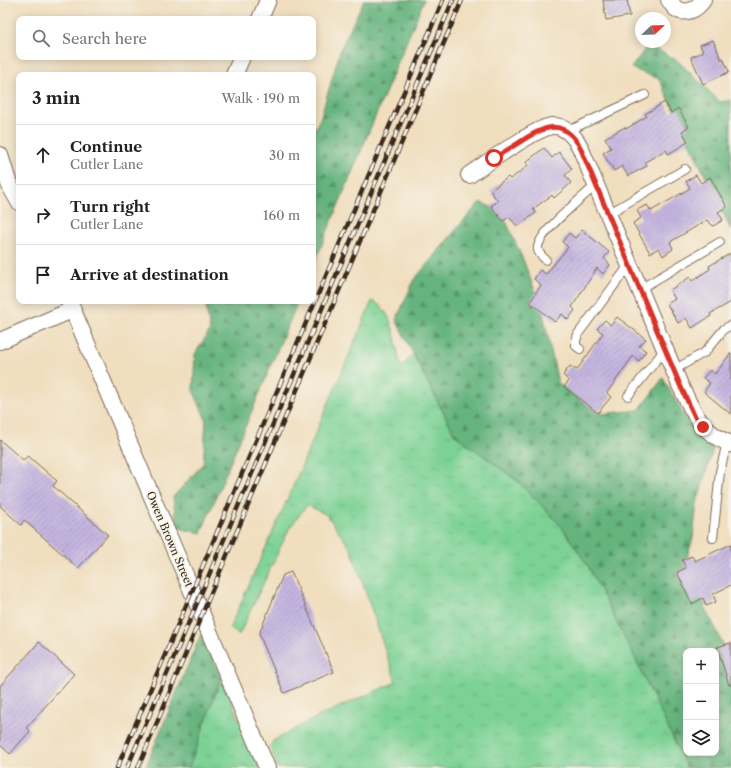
<!DOCTYPE html>
<html lang="en">
<head>
<meta charset="utf-8">
<style>
  body { margin:0; font-family:"Libre Caslon Text",serif; background:#f2f2f2; color:#202124 }
  .controls { position:absolute; right:12px; bottom:12px; display:grid; overflow:hidden; border-radius:8px; box-shadow:0 2px 10px #0003 }
  .controls button { width:36px; height:36px; display:grid; place-items:center; padding:0; border:0; border-bottom:1px solid #e0e0e0; background:#fff; color:#202124; font:20px sans-serif }
  .compass { position:absolute; left:635px; top:12px; width:36px; height:36px; border-radius:50%; background:#fff; box-shadow:0 2px 10px #0003; rotate:67deg }
  .stop { position:absolute; width:12px; height:12px; margin:-9px; border:3px solid #d93025; border-radius:50%; background:#fff }
  .stop.end { background:#d93025; border-color:#fff; box-shadow:0 1px 4px #0008 }
  .list { margin:0; padding:0; list-style:none }
  h2 { display:flex; justify-content:space-between; align-items:center; height:52px; margin:0; padding:0 16px; font-size:17px }
  h2 small { font-size:13px; font-weight:400; color:#757577 }
  .list li { display:grid; grid-template-columns:26px 1fr auto; gap:12px; align-items:center; box-sizing:border-box; height:60px; padding:0 16px; border-top:1px solid #e0e0e0 }
  .list b { display:block; font-size:15px; white-space:nowrap }
  .list p { margin:0; font-size:13px; white-space:nowrap; color:#757577 }
  .list em { font-size:13px; font-style:normal; color:#757577 }
  .icon { flex:none; width:22px; height:22px; fill:none; stroke:currentColor; stroke-width:2; stroke-linecap:round; stroke-linejoin:round }
  .map { position:relative; flex:none; width:731px; height:768px; overflow:hidden }
  .search { position:absolute; background:#fff; box-shadow:0 2px 10px #0003; left:16px; top:16px; width:300px; height:44px; display:flex; align-items:center; gap:10px; box-sizing:border-box; padding:0 14px; border-radius:8px; color:#757577; font-size:15px }
  .panel { position:absolute; background:#fff; box-shadow:0 2px 10px #0003; left:16px; top:72px; width:300px; height:232px; border-radius:8px }
  .map>svg:first-child { display:block }
  .grass { fill:url(#grass-tufts); stroke:#5c7e5a }
  .forest { fill:url(#forest-firs); stroke:#506f4e; fill-rule:evenodd }
  .building { fill:url(#building-hatch) }
  .lines { fill:none; stroke-linecap:round; stroke-linejoin:round }
  .service-casing { stroke:#7a6956; stroke-width:10 }
  .minor-casing { stroke:#7a6956; stroke-width:18 }
  .service { stroke:#fff; stroke-width:8 }
  .minor { stroke:#fff; stroke-width:16 }
  .rail-casing { stroke:#3b2a1e; stroke-width:4.5 }
  .rail { stroke:#f7f3e8; stroke-width:3; stroke-dasharray:9; stroke-linecap:butt }
  .route { stroke:#d93025; stroke-width:5 }
  .labels { text-anchor:middle; stroke-width:4; stroke-linejoin:round; paint-order:stroke }
  .street-label { font-size:11px; fill:#3b2a1e; stroke:#f7f3e8 }
</style>
</head>
<body>
<div class="map">
<svg width="731" height="768" viewBox="0 0 731 768">
  <defs>
    <pattern id="grass-tufts" width="24" height="20" patternUnits="userSpaceOnUse"><rect width="24" height="20" fill="#7cd295"/><path d="M3 7l-1-3M5 7V3M7 7l1-3M15 17l-1-3M17 17v-4M19 17l1-3" fill="none" stroke="#6cb480"/></pattern>
    <pattern id="forest-firs" width="22" height="20" patternUnits="userSpaceOnUse"><rect width="22" height="20" fill="#65b47e"/><path d="M5 1l3.5 6h-7zM16 11l3.5 6h-7z" fill="#549367"/></pattern>
    <pattern id="building-hatch" width="6" height="6" patternUnits="userSpaceOnUse"><rect width="6" height="6" fill="#c5b6e1"/><path d="M-1 1l2-2M0 6l6-6M5 7l2-2" fill="none" stroke="#a194b6"/></pattern>
  </defs>
  <rect width="100%" height="100%" fill="#f7f3e8"/>
  <filter id="ink" filterUnits="userSpaceOnUse"><feTurbulence type="fractalNoise" baseFrequency=".025" numOctaves="2"/><feDisplacementMap in="SourceGraphic" scale="8" xChannelSelector="R" yChannelSelector="G"/><feConvolveMatrix kernelMatrix="1 2 1 2 8 2 1 2 1" color-interpolation-filters="sRGB"/></filter>
  <filter id="wash" filterUnits="userSpaceOnUse"><feTurbulence type="fractalNoise" baseFrequency=".012" numOctaves="4" result="noise"/><feDisplacementMap in="SourceGraphic" scale="16" xChannelSelector="R" yChannelSelector="G"/><feGaussianBlur stdDeviation="0.9" result="paint"/><feColorMatrix in="noise" values="0 0 0 0 0 0 0 0 0 0 0 0 0 0 0 0 0 1.4 0 .05"/><feComposite in="paint" operator="in"/></filter>
  <g filter="url(#wash)">
    <rect width="100%" height="100%" fill="#f0debe"/>
    <g class="grass">
      <path d="M372 301C395 309 396 348 401 368L413 354 455 435 519 482 561 526 588 566 635 658 687 768H278L270 748 273 741 321 715 396 682 351 549 327 515 307 505 289 529 239 635 230 627 288 498Z"/>
      <path d="M221 678 261 768H189Z"/>
    </g>
    <g class="forest">
      <path d="M364 0H424L313 266V132L320 119 341 48Z"/>
      <path d="M648 45 678 61 720 102 731 100V230L659 79 631 68Z"/>
      <path d="M480 202 502 212 524 262 542 309 558 383 598 414 639 410 663 378 682 412 713 449 697 503 693 538 685 564 731 661V768H687L635 658 588 566 561 526 519 482 455 435 396 320 414 280 454 232ZM686 651H716V753H686Z"/>
      <path d="M205 301H298L201 533 177 528 173 497 203 464 206 420 193 390 195 354 210 330Z"/>
      <path d="M203 629 221 678 189 768H145Z"/>
    </g>
    <g id="blocks">
      <g class="building">
        <path d="M603 0H627L630 16 606 20Z"/>
        <path d="M713 40 721 59 723 58 729 72 703 84 691 57 703 52 700 45Z"/>
        <path d="M665 102 671 113 678 108 689 127 682 131 688 142 668 154 666 150 645 162 647 166 628 176 622 166 614 171 603 153 611 148 605 138 625 127 626 129 647 116 645 114Z"/>
        <path d="M544 148 552 158 559 152 566 161 572 169 565 175 571 183 554 198 552 195 533 209 536 213 517 226 509 217 503 221 491 206 498 201 490 191 508 177 510 179 520 172 528 165 526 162Z"/>
        <path d="M696 175 701 183 710 177 727 207 718 212 723 220 713 226 707 220 670 242 673 249 663 256 659 248 650 253 633 223 641 218 637 210 647 205 651 211 672 199 690 188 686 181Z"/>
        <path d="M582 230 609 252 604 258 610 265 603 274 597 268 572 307 575 310 568 320 562 314 555 322 530 302 541 285 534 279 540 270 546 274 568 247 562 242 569 233 575 238Z"/>
        <path d="M731 253V302L710 314 711 316 692 328 686 318 678 323 667 304 675 299 670 290 690 277 692 281 710 269 709 266Z"/>
        <path d="M617 317 646 339 639 346 646 351 639 361 633 356 607 393 611 397 598 413 564 387 569 381 563 375 570 366 577 370 603 333 597 329 605 320 611 325Z"/>
        <path d="M731 353V414L704 392 710 383 703 378 710 370 715 374Z"/>
        <path d="M0 440 23 460 28 456 57 481 53 486 108 535 78 568 24 520 21 525 0 506Z"/>
        <path d="M731 544V585L713 594 716 602 706 606 703 598 692 604 677 572 686 568 682 560 692 556 695 561Z"/>
        <path d="M291 572 334 672 284 693 259 634 283 575Z"/>
        <path d="M39 642 74 674 27 727 30 731 10 754 0 745V686Z"/>
        <path d="M731 643V685H729L717 647Z"/>
      </g>
    </g>
  </g>
  <g filter="url(#ink)">
    <use href="#blocks" fill-opacity="0" stroke="#7a6956" stroke-width="1"/>
    <g class="lines">
      <defs>
        <g id="service">
          <path d="M568 131 645 95"/>
          <path d="M608 214 685 169"/>
          <path d="M546 260C542 256 537 253 538 247 540 231 583 197 596 185"/>
          <path d="M640 289 720 242"/>
          <path d="M580 349 576 346V341L578 334 630 264"/>
          <path d="M674 370 705 352 724 329 731 325"/>
          <path d="M628 396 665 349"/>
          <path d="M713 538 720 472 727 442"/>
        </g>
        <g id="minor">
          <path d="M669 0C671 2 673 6 675 8 685 16 697 9 703 0"/>
          <path d="M260 19 268 0"/>
          <path d="M234 75 242 57"/>
          <path d="M0 155 9 184 19 202"/>
          <path d="M469 175C486 164 535 128 552 126 565 125 575 137 580 147L680 385C693 412 701 433 731 444"/>
          <path d="M69 301 267 768"/>
          <path d="M0 341 72 310"/>
        </g>
      </defs>
      <use href="#service" class="service-casing"/>
      <use href="#minor" class="minor-casing"/>
      <use href="#service" class="service"/>
      <use href="#minor" class="minor"/>
      <defs>
        <g id="rail">
          <path d="M117 768 443 0"/>
          <path d="M127 768 453 0"/>
          <path d="M138 768 208 600 462 0"/>
        </g>
      </defs>
      <use href="#rail" class="rail-casing"/>
      <use href="#rail" class="rail"/>
    </g>
  </g>
  <g class="lines" filter="url(#ink)">
    <path class="route" d="M494 158C504 152 514 146 523 140 547 125 564 119 580 147L680 385 695 417 703 427"/>
  </g>
  <g class="labels">
    <g class="street-label">
      <text transform="translate(170 539) rotate(67)" y="4">Owen Brown Street</text>
    </g>
  </g>
</svg>
<div class="controls">
<button>+</button>
<button>−</button>
<button><svg class="icon" aria-label="layers" viewBox="0 0 24 24"><path d="M12 4l9 5-9 5-9-5zM3 14l9 5 9-5"/></svg></button>
</div>
<svg class="compass" viewBox="-18 -18 36 36"><path d="M0-13l5 13h-10z" fill="#e53935"/><path d="M0 13l5-13h-10z" fill="#757577"/></svg>
<div class="stop" style="left:494px;top:158px"></div>
<div class="stop end" style="left:703px;top:427px"></div>
<div class="search"><svg class="icon" aria-label="search" viewBox="0 0 24 24"><circle cx="10" cy="10" r="6"/><path d="M15 15l6 6"/></svg>Search here</div>
<section class="panel">
<h2>3 min<small>Walk · 190 m</small></h2>
<ul class="list">
<li><svg class="icon" aria-label="ahead" viewBox="0 0 24 24"><path d="M12 20V5M6 11l6-6 6 6"/></svg><div><b>Continue</b><p>Cutler Lane</p></div><em>30 m</em></li>
<li><svg class="icon" aria-label="right" viewBox="0 0 24 24"><path d="M7 20v-9h11M14 6l5 5-5 5"/></svg><div><b>Turn right</b><p>Cutler Lane</p></div><em>160 m</em></li>
<li><svg class="icon" aria-label="arrive" viewBox="0 0 24 24"><path d="M6 21V4h12l-3 4 3 4H6"/></svg><div><b>Arrive at destination</b></div></li>
</ul>
</section>
</div>
</body>
</html>
